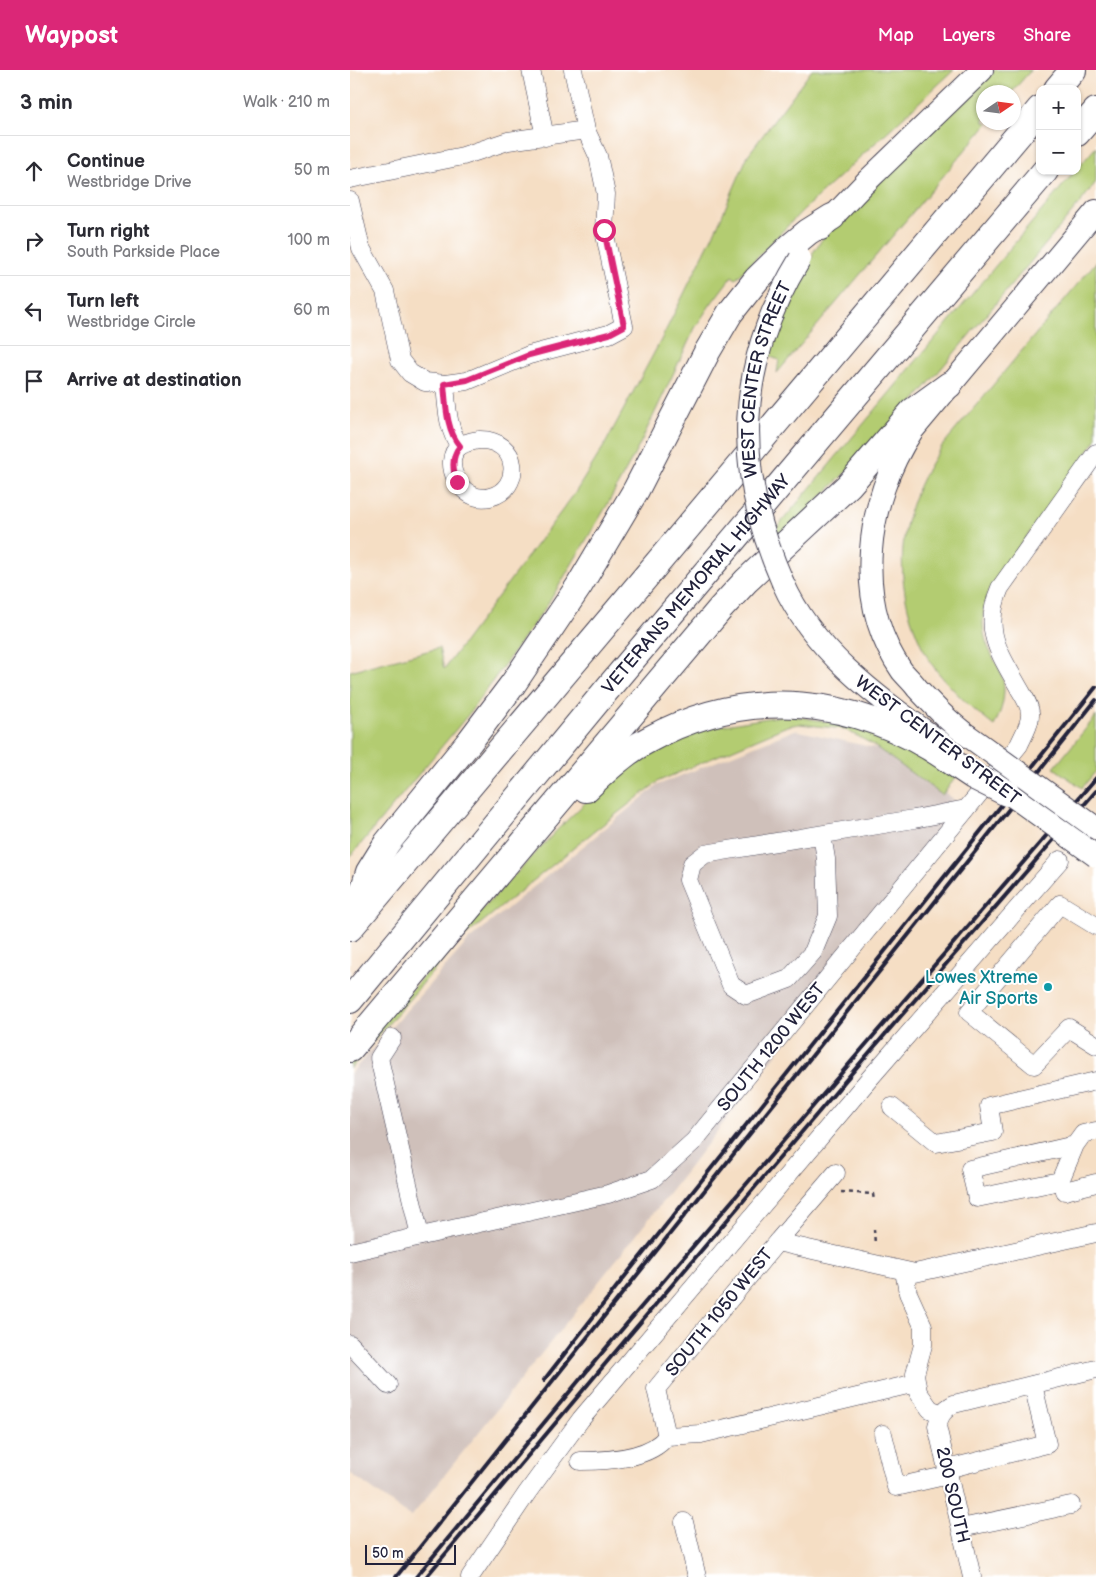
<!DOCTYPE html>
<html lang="en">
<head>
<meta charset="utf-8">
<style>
  body { margin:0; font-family:"Balsamiq Sans",sans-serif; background:#f7f7f7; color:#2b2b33 }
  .controls { position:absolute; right:15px; top:15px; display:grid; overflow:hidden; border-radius:10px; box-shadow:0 1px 4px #0004 }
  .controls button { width:45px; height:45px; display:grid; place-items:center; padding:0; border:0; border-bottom:1px solid #e1e1e2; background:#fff; color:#2b2b33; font:25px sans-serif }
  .compass { position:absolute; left:626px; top:15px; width:45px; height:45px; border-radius:50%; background:#fff; box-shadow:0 1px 4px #0004; rotate:77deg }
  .scale { position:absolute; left:15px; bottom:12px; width:91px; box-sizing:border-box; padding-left:5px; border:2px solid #22223b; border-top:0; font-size:14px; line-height:18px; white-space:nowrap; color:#22223b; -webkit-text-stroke:4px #fff; paint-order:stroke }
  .stop { position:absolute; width:15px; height:15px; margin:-11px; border:4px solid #db2777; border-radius:50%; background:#fff }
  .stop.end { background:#db2777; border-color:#fff; box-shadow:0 1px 5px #0008 }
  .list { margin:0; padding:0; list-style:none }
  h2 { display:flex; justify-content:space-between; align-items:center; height:65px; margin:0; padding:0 20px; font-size:21px }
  h2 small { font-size:16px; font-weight:400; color:#7c7c81 }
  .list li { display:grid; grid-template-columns:32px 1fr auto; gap:15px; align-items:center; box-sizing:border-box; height:70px; padding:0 20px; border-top:1px solid #e1e1e2 }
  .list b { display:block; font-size:19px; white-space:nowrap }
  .list p { margin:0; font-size:16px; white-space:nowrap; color:#7c7c81 }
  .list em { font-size:16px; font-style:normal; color:#7c7c81 }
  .icon { flex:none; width:28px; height:28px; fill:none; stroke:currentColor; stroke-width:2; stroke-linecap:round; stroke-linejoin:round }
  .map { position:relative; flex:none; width:746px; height:1507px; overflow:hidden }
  header { display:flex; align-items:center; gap:30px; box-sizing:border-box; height:70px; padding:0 25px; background:#db2777; color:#fff }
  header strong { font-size:24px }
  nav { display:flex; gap:28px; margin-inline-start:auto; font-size:18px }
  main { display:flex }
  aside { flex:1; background:#fff }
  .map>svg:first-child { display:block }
  .industrial { fill:#cfc0ba }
  .green { fill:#b3cc71; stroke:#6a7756 }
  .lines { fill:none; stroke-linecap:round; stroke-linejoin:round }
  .minor-casing { stroke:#423e50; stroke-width:19 }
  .major-casing { stroke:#423e50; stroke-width:24 }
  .highway-casing { stroke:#423e50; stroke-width:28 }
  .path { stroke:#423e50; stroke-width:2.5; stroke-dasharray:4 4; stroke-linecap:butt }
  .minor { stroke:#fff; stroke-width:18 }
  .major { stroke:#fff; stroke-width:22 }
  .highway { stroke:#fff; stroke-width:26 }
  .rail { stroke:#22223b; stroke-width:4 }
  .major-bridge-casing { stroke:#423e50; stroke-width:24; stroke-linecap:butt }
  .highway-bridge-casing { stroke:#423e50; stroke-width:28; stroke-linecap:butt }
  .major-bridge { stroke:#fff; stroke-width:22 }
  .highway-bridge { stroke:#fff; stroke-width:26 }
  .route { stroke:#db2777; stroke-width:6 }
  .culture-dot { fill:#0f9aa8; stroke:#fff; stroke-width:2 }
  .labels { text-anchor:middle; stroke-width:4; stroke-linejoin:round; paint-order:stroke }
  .street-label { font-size:18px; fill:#22223b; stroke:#fff }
  .culture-label { font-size:18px; fill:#0d838f; stroke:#fff; text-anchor:end }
</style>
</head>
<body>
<header>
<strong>Waypost</strong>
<nav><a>Map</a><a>Layers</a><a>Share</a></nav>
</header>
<main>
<aside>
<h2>3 min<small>Walk · 210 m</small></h2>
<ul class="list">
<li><svg class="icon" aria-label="ahead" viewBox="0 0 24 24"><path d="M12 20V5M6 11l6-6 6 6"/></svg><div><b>Continue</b><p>Westbridge Drive</p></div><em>50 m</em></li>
<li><svg class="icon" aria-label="right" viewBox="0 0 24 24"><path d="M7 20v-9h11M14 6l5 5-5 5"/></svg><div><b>Turn right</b><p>South Parkside Place</p></div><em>100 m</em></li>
<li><svg class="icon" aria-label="left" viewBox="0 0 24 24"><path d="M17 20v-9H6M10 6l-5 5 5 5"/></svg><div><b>Turn left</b><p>Westbridge Circle</p></div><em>60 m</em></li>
<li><svg class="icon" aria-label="arrive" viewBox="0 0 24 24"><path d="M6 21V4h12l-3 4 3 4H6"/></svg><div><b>Arrive at destination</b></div></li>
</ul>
</aside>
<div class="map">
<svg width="746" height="1507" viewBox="0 0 746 1507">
  <rect width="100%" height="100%" fill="#fff"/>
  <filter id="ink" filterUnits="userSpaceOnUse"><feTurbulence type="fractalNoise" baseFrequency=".02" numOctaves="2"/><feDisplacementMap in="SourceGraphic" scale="10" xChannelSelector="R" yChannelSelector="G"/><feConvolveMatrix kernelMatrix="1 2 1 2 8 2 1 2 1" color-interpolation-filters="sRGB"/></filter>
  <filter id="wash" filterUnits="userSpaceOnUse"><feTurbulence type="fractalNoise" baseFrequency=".0096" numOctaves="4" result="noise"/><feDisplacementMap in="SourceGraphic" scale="20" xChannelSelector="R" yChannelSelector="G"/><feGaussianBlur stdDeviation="1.12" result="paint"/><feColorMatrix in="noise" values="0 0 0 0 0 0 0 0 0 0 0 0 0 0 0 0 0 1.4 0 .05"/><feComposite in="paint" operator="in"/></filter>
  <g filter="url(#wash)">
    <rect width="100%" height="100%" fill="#f5dec4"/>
    <path class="industrial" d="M445 660 543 682 616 739 314 1130 61 1447 0 1403V1004L119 870 308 715Z"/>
    <g class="green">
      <path d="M462 0H604L453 140 386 209 382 206 360 235 345 258 289 376 256 437 198 534 118 645 0 787V601L89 578 94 599 225 423 254 376 311 270 368 155 398 85Z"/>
      <path d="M645 0H681L662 22H634V52L638 53 427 303 429 290 418 286C426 254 445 214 463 187L462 184 475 165Z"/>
      <path d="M746 77V112L730 133 554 343 428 471 424 461 714 114 725 101H727V99Z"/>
      <path d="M746 192V370L639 519C632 538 630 559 639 579 645 592 654 604 654 619 654 633 650 644 644 656 623 640 603 621 586 600 575 586 567 566 561 549 542 486 555 429 592 376Z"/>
      <path d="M436 645 524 659 607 706 592 725 520 673 494 659 449 654 437 656 309 711 242 763 108 872 0 999V989L132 840 207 760 262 707 295 683 351 659Z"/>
      <path d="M746 646V701L732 718 704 698Z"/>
    </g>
  </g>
  <g filter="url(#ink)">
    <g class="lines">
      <defs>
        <g id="minor">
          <path d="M181 0 195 67"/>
          <path d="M0 109 113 86 158 71 236 60"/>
          <path d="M0 131 11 178 35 221 50 290 60 303 75 312 95 314 117 311 179 285 259 264 274 256 254 160 256 124 248 86 236 60 223 0"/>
          <path d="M95 314C97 334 97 360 110 376"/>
          <path d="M129 370C170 369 173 419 140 427 110 434 90 390 110 376 116 372 123 371 129 370Z"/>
          <path d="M472 765 476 789 478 846 463 882 439 909 396 925 381 915 338 810 342 794 355 784 564 749 616 739"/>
          <path d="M746 856 710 834 619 942 684 995 719 958 746 975"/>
          <path d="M42 968 29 988 70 1166"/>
          <path d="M542 1037 586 1073 643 1062 639 1036 746 1011"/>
          <path d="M725 1075 620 1099 627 1128 710 1111 725 1075 733 1064 746 1061"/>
          <path d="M715 1121 746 1113"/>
          <path d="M427 1172 486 1103"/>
          <path d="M0 1182 258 1124 302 1109 344 1071 669 675C673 666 681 653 680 643 680 635 673 625 669 618 649 582 632 560 650 518L746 383"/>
          <path d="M554 1201 558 1223 573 1256V1275L565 1304 568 1322 580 1339 591 1344"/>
          <path d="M0 1274 38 1315"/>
          <path d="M533 1364 546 1417 599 1405"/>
          <path d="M317 1366 306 1319 427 1172 565 1203 746 1163"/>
          <path d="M230 1391C257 1391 300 1389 317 1366L351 1364 566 1313"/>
          <path d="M597 1399 697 1374 683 1315"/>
          <path d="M334 1452 347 1507"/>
          <path d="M611 1458 721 1435"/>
          <path d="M120 1507 177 1423 231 1349 520 1008 710 790"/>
          <path d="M622 1507 587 1356C590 1345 594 1339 604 1334L746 1299"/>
        </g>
        <g id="major">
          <path d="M471 159 515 113 632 0"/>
          <path d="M433 513C465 585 532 630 594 675"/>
          <path d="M617 665C598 651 583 635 567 618 563 612 557 607 552 601 502 530 516 430 562 361L746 141"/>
        </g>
        <g id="highway">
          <path d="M707 19 723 0"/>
          <path d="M727 63 746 41"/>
          <path d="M236 719C255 701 275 682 298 670 398 615 506 626 599 690"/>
          <path d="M6 844 19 802 37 773 120 671 163 614 229 516 286 420 357 282 380 243 407 209 441 176 458 162 482 147"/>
          <path d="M0 858 690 39"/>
          <path id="s1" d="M0 930 259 617 695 101"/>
          <path d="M0 979 371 538 396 511 499 415 563 341 599 315"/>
        </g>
      </defs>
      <use href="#minor" class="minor-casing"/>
      <use href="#major" class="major-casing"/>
      <use href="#highway" class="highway-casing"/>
      <g class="path">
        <path d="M491 1122 523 1124 524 1131"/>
        <path d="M524 1159 525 1175"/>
      </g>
      <use href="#minor" class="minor"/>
      <use href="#major" class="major"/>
      <use href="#highway" class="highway"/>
      <g class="rail">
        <path d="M194 1310 272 1210 746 617"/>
        <path d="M46 1507 746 630"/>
        <path d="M66 1507 256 1278 512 979 746 708"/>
        <path d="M76 1507 261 1287 512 991 746 721"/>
      </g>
      <defs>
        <g id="major-bridge">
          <path id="s2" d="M433 513C383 400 385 295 450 189"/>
          <path d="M617 665 746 758"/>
          <path d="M643 712 746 786"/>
        </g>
        <path id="highway-bridge" d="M599 690 623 706 657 723"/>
      </defs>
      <use href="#major-bridge" class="major-bridge-casing"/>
      <use href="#highway-bridge" class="highway-bridge-casing"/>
      <use href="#major-bridge" class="major-bridge"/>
      <use href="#highway-bridge" class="highway-bridge"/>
    </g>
  </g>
  <g class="lines" filter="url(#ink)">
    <path class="route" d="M107 412C102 399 101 387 110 376 96 360 96 334 94 314L117 310 179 285 259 264 274 256 254 160"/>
  </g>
  <circle class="culture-dot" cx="698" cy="917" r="5"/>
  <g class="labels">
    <g class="street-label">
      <text dy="6" stroke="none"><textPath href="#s2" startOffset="211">WEST CENTER STREET</textPath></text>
      <text dy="6" stroke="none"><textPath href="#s1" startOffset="541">VETERANS MEMORIAL HIGHWAY</textPath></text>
      <text transform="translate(588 670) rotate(37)" y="6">WEST CENTER STREET</text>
      <text transform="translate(421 977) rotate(-51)" y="6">SOUTH 1200 WEST</text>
      <text transform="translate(369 1242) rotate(-51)" y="6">SOUTH 1050 WEST</text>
      <text transform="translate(603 1425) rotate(77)" y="6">200 SOUTH</text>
    </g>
    <g class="culture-label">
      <text x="688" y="913">Lowes Xtreme<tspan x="688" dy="21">Air Sports</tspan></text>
    </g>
  </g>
</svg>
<div class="controls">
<button>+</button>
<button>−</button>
</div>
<svg class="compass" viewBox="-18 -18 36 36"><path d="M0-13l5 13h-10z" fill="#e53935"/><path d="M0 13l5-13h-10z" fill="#7c7c81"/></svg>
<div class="scale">50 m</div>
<div class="stop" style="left:254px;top:160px"></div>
<div class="stop end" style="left:107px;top:412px"></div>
</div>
</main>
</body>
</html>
